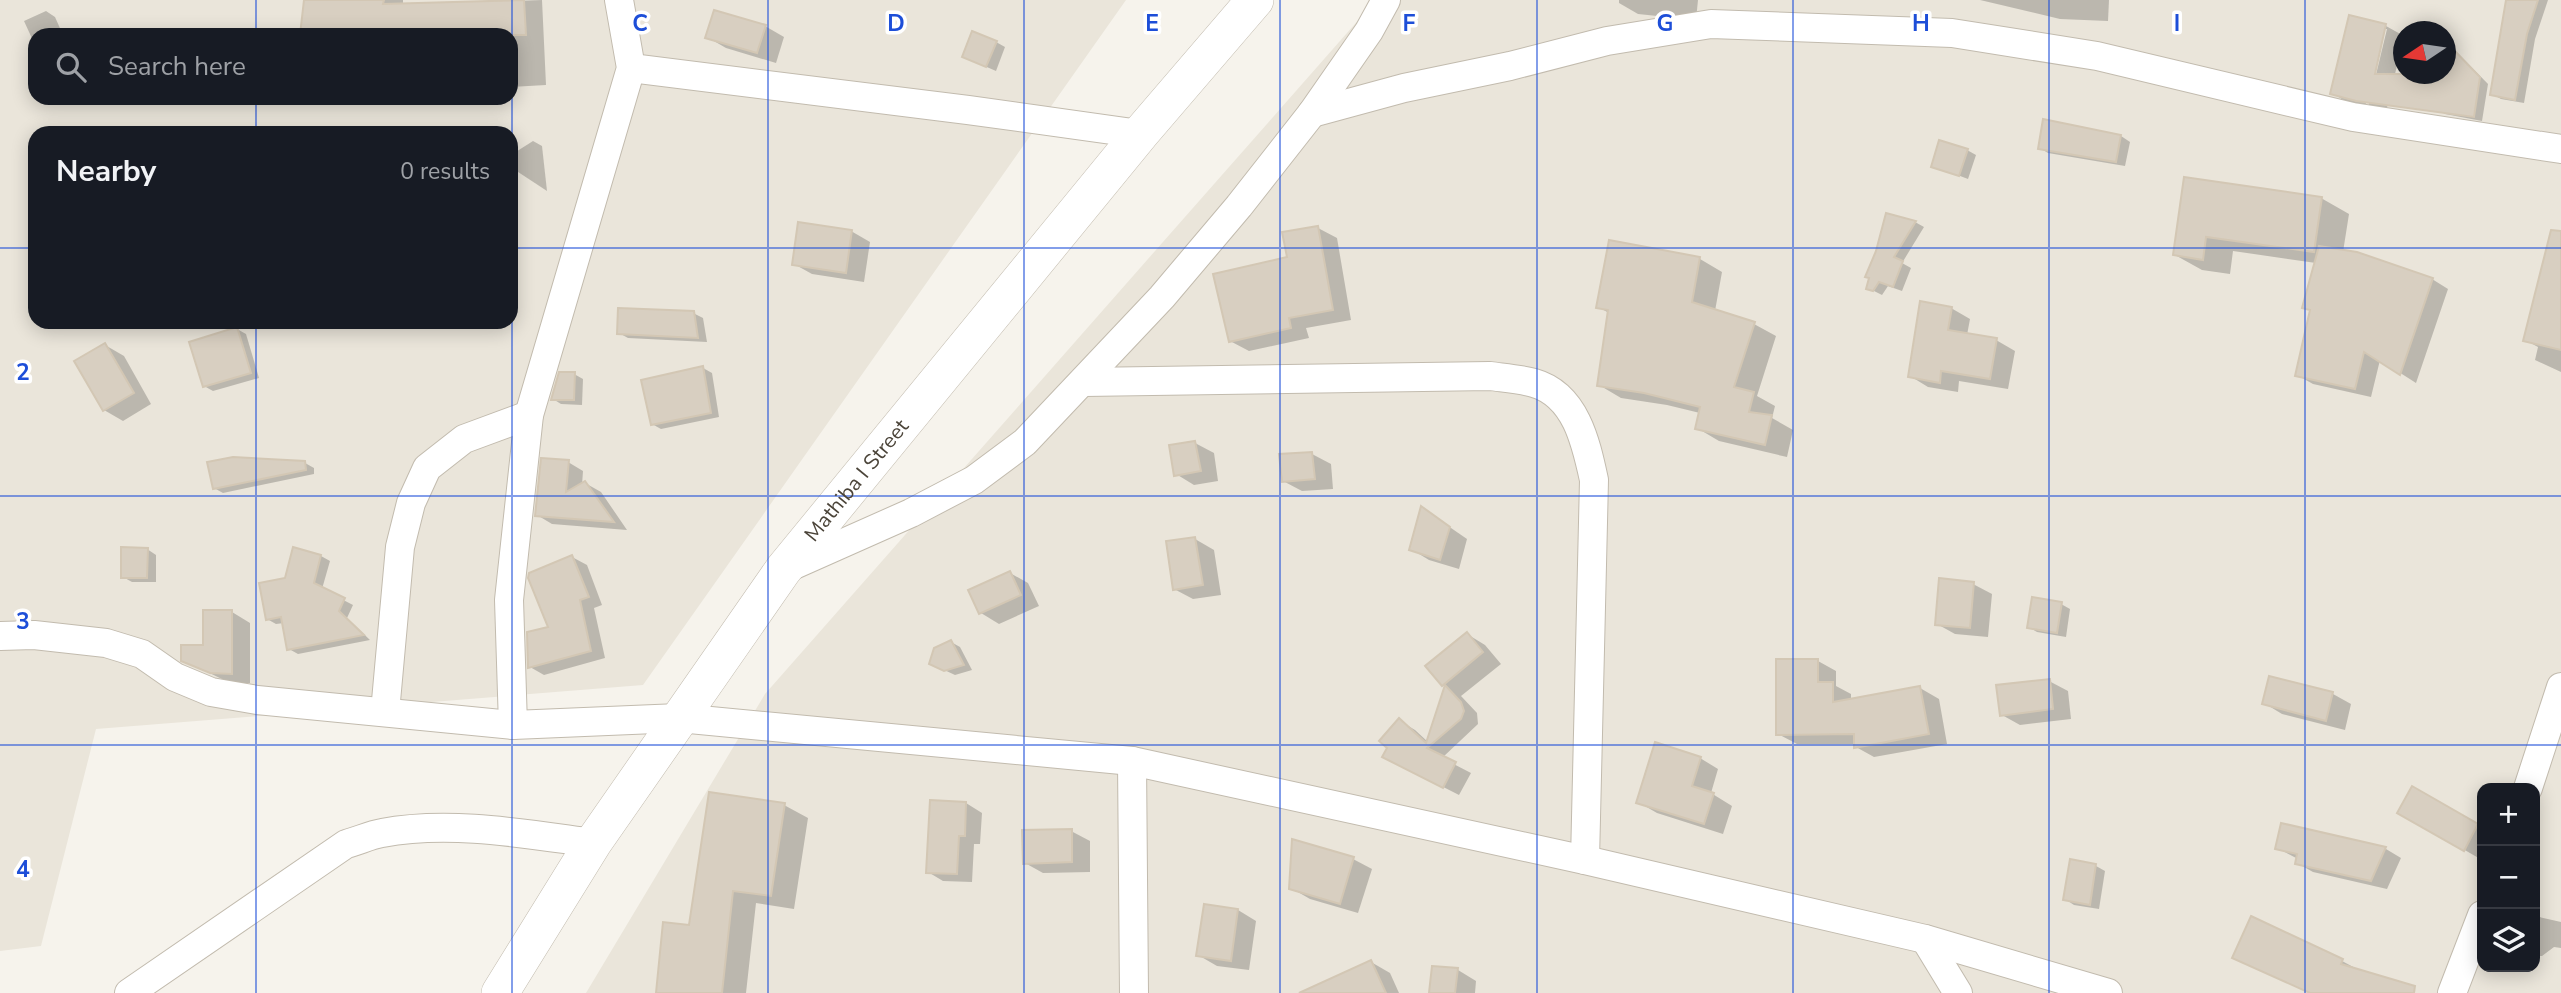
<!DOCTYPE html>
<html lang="en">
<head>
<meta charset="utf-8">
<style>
  body { margin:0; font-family:"Nunito Sans",sans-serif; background:#242831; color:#f1f3f6 }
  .controls { position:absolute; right:21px; bottom:21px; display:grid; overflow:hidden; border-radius:14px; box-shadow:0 4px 18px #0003 }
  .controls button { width:63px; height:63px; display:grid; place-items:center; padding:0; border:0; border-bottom:2px solid #363941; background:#171b24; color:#f1f3f6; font:35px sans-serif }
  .compass { position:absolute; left:2393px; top:21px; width:63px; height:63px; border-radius:50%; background:#171b24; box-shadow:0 4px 18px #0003; rotate:257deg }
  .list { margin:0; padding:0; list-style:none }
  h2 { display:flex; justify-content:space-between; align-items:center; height:91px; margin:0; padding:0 28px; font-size:30px }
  h2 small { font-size:23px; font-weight:400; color:#9ea1a6 }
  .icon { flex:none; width:38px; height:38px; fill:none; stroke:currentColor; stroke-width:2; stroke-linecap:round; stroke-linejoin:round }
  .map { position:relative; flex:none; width:2561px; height:993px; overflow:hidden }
  .search { position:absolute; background:#171b24; box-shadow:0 4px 18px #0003; left:28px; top:28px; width:490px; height:77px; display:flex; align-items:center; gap:18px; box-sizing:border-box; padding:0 24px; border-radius:21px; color:#9ea1a6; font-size:26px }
  .panel { position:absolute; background:#171b24; box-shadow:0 4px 18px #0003; left:28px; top:126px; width:490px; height:203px; border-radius:21px }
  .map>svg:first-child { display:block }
  .residential { fill:#eae5da; fill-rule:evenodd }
  .shadow { fill:#0003 }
  .building { fill:#d8cfc1; stroke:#d3c7b4; stroke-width:2 }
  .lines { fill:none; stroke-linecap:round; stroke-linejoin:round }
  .minor-casing { stroke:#c2bbae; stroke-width:30 }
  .tertiary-casing { stroke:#c2bbae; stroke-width:38 }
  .minor { stroke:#fff; stroke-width:28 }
  .tertiary { stroke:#fff; stroke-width:37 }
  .grid { fill:none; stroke:#1d4ed8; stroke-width:2; stroke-opacity:0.55 }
  .labels { text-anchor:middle; stroke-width:7; stroke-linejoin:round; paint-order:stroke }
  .street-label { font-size:21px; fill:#4b4439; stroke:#fff }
  .grid-label { font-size:23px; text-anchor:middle; font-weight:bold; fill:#1d4ed8; stroke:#fff; stroke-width:7; stroke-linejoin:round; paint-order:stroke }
</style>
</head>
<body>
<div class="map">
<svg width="2561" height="993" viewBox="0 0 2561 993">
  <rect width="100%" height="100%" fill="#f6f3ec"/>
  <g class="residential">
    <path d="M0 0H1126L643 685 96 729 41 946 0 951ZM35 35H511V98H35ZM35 133H511V322H35Z"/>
    <path d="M1376 0H2561V993H586L765 694ZM2404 32H2446V74H2404ZM2482 788H2535V967H2482Z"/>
  </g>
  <g class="shadow">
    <path d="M306 0H403V5L542 0 546 85 511 87V35H302Z"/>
    <path d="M1619 0H1698L1696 20 1638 14 1619 3Z"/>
    <path d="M1980 0H2109L2108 21 2060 19Z"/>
    <path d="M2509 0H2548L2535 39 2524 103 2501 99 2492 94Z"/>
    <path d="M46 11 55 17 63 35H35V45L24 21Z"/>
    <path d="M2350 17 2386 26 2404 36 2386 112 2368 108 2387 29H2384L2365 107 2350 104 2332 93Z"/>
    <path d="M765 26 784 37 776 63 726 48 707 37Z"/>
    <path d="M2446 41 2488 84 2482 121 2445 114 2436 109 2439 74H2446Z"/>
    <path d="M996 42 1005 47 996 71 973 61Z"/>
    <path d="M2121 136 2130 142 2125 166 2048 153 2040 148Z"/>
    <path d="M533 141 542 146 547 191 512 168 511 155Z"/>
    <path d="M1967 150 1976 155 1968 179 1934 166Z"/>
    <path d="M2185 179 2321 198 2349 214 2343 252 2432 279 2448 289 2416 383 2380 360 2371 397 2313 384 2297 375 2312 311 2304 307 2316 263 2233 251 2230 274 2202 270 2175 255Z"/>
    <path d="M1887 215 1915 222 1924 227 1902 263 1911 268 1902 291 1888 286 1882 295 1868 288Z"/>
    <path d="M1318 228 1337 238 1351 320 1306 328 1309 338 1249 351 1230 341 1289 258Z"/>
    <path d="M851 231 870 242 864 282 812 274 794 264Z"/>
    <path d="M1610 242 1700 259 1722 272 1715 311 1754 324 1776 336 1757 396 1775 406 1772 418 1793 430 1787 457 1719 441 1697 428 1700 413 1667 405 1621 398 1599 385 1609 313 1598 307Z"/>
    <path d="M2561 276V372L2535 360 2538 347 2525 340Z"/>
    <path d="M1951 308 1970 319 1967 335 1996 340 2015 351 2008 389 1959 381 1958 392 1928 387 1910 376Z"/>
    <path d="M693 313 703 318 707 342 628 338 619 333Z"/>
    <path d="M237 329 246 334 259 378 213 391 204 386Z"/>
    <path d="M105 345 124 356 151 404 123 421 104 410Z"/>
    <path d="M703 368 712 373 719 417 661 429 652 424Z"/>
    <path d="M574 374 583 379 582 405 561 404 553 399Z"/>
    <path d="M1195 443 1214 453 1218 481 1194 485 1176 474Z"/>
    <path d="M1312 454 1331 464 1333 489 1302 491 1283 481Z"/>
    <path d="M568 462 583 471 582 485 585 483 601 492 627 530 552 524 537 515Z"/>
    <path d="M305 463 314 468V474L223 493 214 488Z"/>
    <path d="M1422 508 1467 539 1459 569 1429 560 1411 549Z"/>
    <path d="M1195 539 1214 550 1221 595 1193 599 1174 589Z"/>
    <path d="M147 549 156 555V582H132L123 577Z"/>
    <path d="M294 549 321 556 330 561 322 589 353 605 347 618 370 640 298 654 289 649 284 623 276 624 267 619 287 580Z"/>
    <path d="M572 557 587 565 602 605 594 608 605 658 544 675 530 667 551 629Z"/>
    <path d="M1010 573 1028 583 1039 606 999 624 981 613Z"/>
    <path d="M1973 584 1992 594 1988 637 1955 634 1937 624Z"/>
    <path d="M2061 604 2070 609 2066 637 2037 632 2029 627Z"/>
    <path d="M232 612 250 623V683H230L183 660 205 647Z"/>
    <path d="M1467 634 1485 645 1501 664 1461 696 1477 713 1478 724 1442 758 1471 773 1459 795 1400 765V721L1415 730 1428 742 1446 687 1443 685Z"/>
    <path d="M951 642 960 647 972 670 955 675 940 668Z"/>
    <path d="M1818 661 1836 671V686L1851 694V701L1920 688 1939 699 1947 744 1874 757 1856 747V744H1797L1778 734Z"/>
    <path d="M2270 678 2333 694 2351 704 2345 730 2282 714 2264 703Z"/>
    <path d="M2049 681 2068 691 2071 719 2020 725 2002 715Z"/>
    <path d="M1700 758 1718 769 1711 793 1732 806 1723 834 1657 813 1638 802Z"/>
    <path d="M2413 788 2482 829V860L2399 812Z"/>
    <path d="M966 803 982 813 980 844H974L972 882 943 881 928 872Z"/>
    <path d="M784 805 808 818 794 909 756 903 746 993H657L690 927Z"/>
    <path d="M2282 826 2386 849 2401 858 2387 889 2313 872 2297 863 2298 859 2277 848Z"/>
    <path d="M1071 831 1090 841V872L1043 873 1025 863Z"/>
    <path d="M1353 859 1372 869 1358 913 1310 899 1291 888Z"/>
    <path d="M2071 862 2096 866 2105 871 2099 909 2074 905 2065 899Z"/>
    <path d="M1238 910 1256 921 1249 970 1217 966 1198 955Z"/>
    <path d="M2535 916 2561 922V948L2554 947 2542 956H2535Z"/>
    <path d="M2234 957 2342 961 2402 993H2312Z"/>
    <path d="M1371 962 1390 973 1399 993H1333Z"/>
    <path d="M1458 970 1476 981 1475 993H1431Z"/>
  </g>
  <g class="building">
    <path d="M304 0H384L383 4 524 0 526 35H300Z"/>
    <path d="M2506 0H2538L2527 34 2515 100 2490 95Z"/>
    <path d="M714 10 766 25 757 53 705 38Z"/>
    <path d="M2349 15 2386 24 2375 74H2446V42L2480 77 2474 117 2356 101 2330 94Z"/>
    <path d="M972 31 997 41 986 67 962 57Z"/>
    <path d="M2043 119 2121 135 2116 162 2038 149Z"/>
    <path d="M1939 140 1968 149 1959 176 1931 167Z"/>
    <path d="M2184 177 2322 197 2314 252 2206 237 2203 260 2173 255Z"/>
    <path d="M1886 213 1916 221 1894 257 1903 261 1893 287 1879 282 1873 291 1866 289 1869 278 1865 277 1876 251Z"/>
    <path d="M798 222 852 230 846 273 792 265Z"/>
    <path d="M1318 226 1333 310 1289 318 1291 328 1229 342 1213 274 1287 257 1282 232Z"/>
    <path d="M2551 230 2561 231V350L2523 341Z"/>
    <path d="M1609 240 1700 257 1692 302 1755 322 1734 387 1754 392 1749 412 1772 415 1765 445 1695 429 1700 407 1644 393 1597 386 1608 310 1596 308Z"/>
    <path d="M2319 246 2357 252 2433 278 2400 375 2364 352 2355 389 2295 376 2310 310 2302 308Z"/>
    <path d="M1920 301 1952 307 1948 330 1997 338 1990 379 1941 371 1940 383 1908 377Z"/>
    <path d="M618 308 694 311 698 338 617 334Z"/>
    <path d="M237 327 251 373 203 387 189 342Z"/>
    <path d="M105 343 134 393 103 411 74 361Z"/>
    <path d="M703 366 711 413 651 425 641 380Z"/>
    <path d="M559 372H575L574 400H551Z"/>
    <path d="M1195 441 1201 471 1174 476 1169 445Z"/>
    <path d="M1312 452 1315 479 1282 482 1279 454Z"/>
    <path d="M233 457 305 461 306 470 213 489 207 462Z"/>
    <path d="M541 458 569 460 566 492 585 481 614 522 535 516Z"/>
    <path d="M1421 506 1450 527 1440 560 1409 550Z"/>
    <path d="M1195 537 1203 585 1173 590 1166 541Z"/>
    <path d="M121 547 148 548 147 578H121Z"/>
    <path d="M293 547 321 555 314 583 345 598 339 611 364 635 287 650 281 617 266 620 259 583 285 578Z"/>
    <path d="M572 555 589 597 580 600 591 651 528 668 527 632 548 627 528 578 529 573Z"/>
    <path d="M1010 571 1021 595 979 614 968 590Z"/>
    <path d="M1939 578 1974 582 1970 628 1935 625Z"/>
    <path d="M2032 597 2062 602 2057 633 2027 628Z"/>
    <path d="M203 610H232V674L210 673 181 661V645H203Z"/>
    <path d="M1467 632 1483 652 1442 686 1425 666Z"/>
    <path d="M951 640 964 665 944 671 929 664 934 648Z"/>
    <path d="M1776 659H1818V682H1833V702L1920 686 1929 734 1854 748V734L1776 735Z"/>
    <path d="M2269 676 2333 692 2326 721 2262 704Z"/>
    <path d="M2050 679 2053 709 2000 716 1996 685Z"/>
    <path d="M1445 685 1461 702 1464 711 1461 719 1427 748 1456 762 1443 788 1382 757 1387 748 1379 741 1399 718 1426 743Z"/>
    <path d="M1655 742 1701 757 1692 786 1714 793 1704 824 1636 803Z"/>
    <path d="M2412 786 2478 824 2464 851 2397 813Z"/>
    <path d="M709 792 785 803 771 896 733 891 722 993H656L663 922 689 925Z"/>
    <path d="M930 800 966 802 965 836H959L957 874 926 873Z"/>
    <path d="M2281 823 2386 847 2371 881 2295 864 2297 854 2275 849Z"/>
    <path d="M1072 829V862L1023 864 1022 830Z"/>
    <path d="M1292 839 1354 857 1340 904 1289 889Z"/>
    <path d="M2070 859 2096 864 2090 905 2063 900Z"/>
    <path d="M1204 904 1238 909 1231 961 1196 956Z"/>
    <path d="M2251 916 2343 959 2341 964 2415 986 2414 993H2310L2232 958Z"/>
    <path d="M1371 960 1386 993H1299Z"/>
    <path d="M1432 966 1458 968 1455 993H1429Z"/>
  </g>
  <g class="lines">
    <defs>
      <g id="minor">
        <path d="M631 68 968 110 1140 134"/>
        <path d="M1312 113 1404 88 1510 66 1607 41 1711 24 1952 33 2097 56 2353 117 2561 149"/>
        <path d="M1084 382 1490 376C1505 378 1520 379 1534 383 1576 395 1586 443 1594 480L1585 860"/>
        <path d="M785 569 911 513 974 480 1025 442 1162 297 1239 206 1312 113 1369 31 1386 0"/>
        <path d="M0 636 34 635 106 643 142 654 175 677 211 692 257 700 513 725 679 718 1132 761 1585 860 1925 939 2108 993"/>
        <path d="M385 712 400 547 411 503 427 468 464 439 529 415"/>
        <path d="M513 725 509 600 529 415 631 68 619 0"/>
        <path d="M1132 761 1134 993"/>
        <path d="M2528 788 2561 687"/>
        <path d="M1925 939 1958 993"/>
        <path d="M129 993 346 844C358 841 370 835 382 833 450 820 526 834 593 843"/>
        <path d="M2452 993 2482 915"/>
      </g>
      <g id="tertiary">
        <path id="s1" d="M500 993 593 843 783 570 1140 134 1255 0"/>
      </g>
    </defs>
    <use href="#minor" class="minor-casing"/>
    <use href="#tertiary" class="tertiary-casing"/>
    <use href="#minor" class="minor"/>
    <use href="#tertiary" class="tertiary"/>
  </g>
  <path class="grid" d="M256 0V35M512 0V993M768 0V993M1024 0V993M1280 0V993M1537 0V993M1793 0V993M2049 0V993M2305 0V993M256 98V133M0 248H35M511 248H2561M256 322V993M0 496H2561M0 745H2561"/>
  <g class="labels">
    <g class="street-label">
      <text dy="7" stroke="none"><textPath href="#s1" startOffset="625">Mathiba I Street</textPath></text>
    </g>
  </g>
  <g class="grid-label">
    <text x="640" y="31">C</text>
    <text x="896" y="31">D</text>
    <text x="1152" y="31">E</text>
    <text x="1409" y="31">F</text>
    <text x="1665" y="31">G</text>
    <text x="1921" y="31">H</text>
    <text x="2177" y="31">I</text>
    <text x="23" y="380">2</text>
    <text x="23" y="629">3</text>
    <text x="23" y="877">4</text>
  </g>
</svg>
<div class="controls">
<button>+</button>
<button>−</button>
<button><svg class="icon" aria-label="layers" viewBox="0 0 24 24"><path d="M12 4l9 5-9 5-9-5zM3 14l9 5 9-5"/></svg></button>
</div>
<svg class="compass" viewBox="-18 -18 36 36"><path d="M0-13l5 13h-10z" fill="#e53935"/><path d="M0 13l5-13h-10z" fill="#9ea1a6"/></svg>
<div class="search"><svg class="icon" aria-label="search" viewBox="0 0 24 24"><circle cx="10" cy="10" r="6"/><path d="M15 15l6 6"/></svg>Search here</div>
<section class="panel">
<h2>Nearby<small>0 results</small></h2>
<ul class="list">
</ul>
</section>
</div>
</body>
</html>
